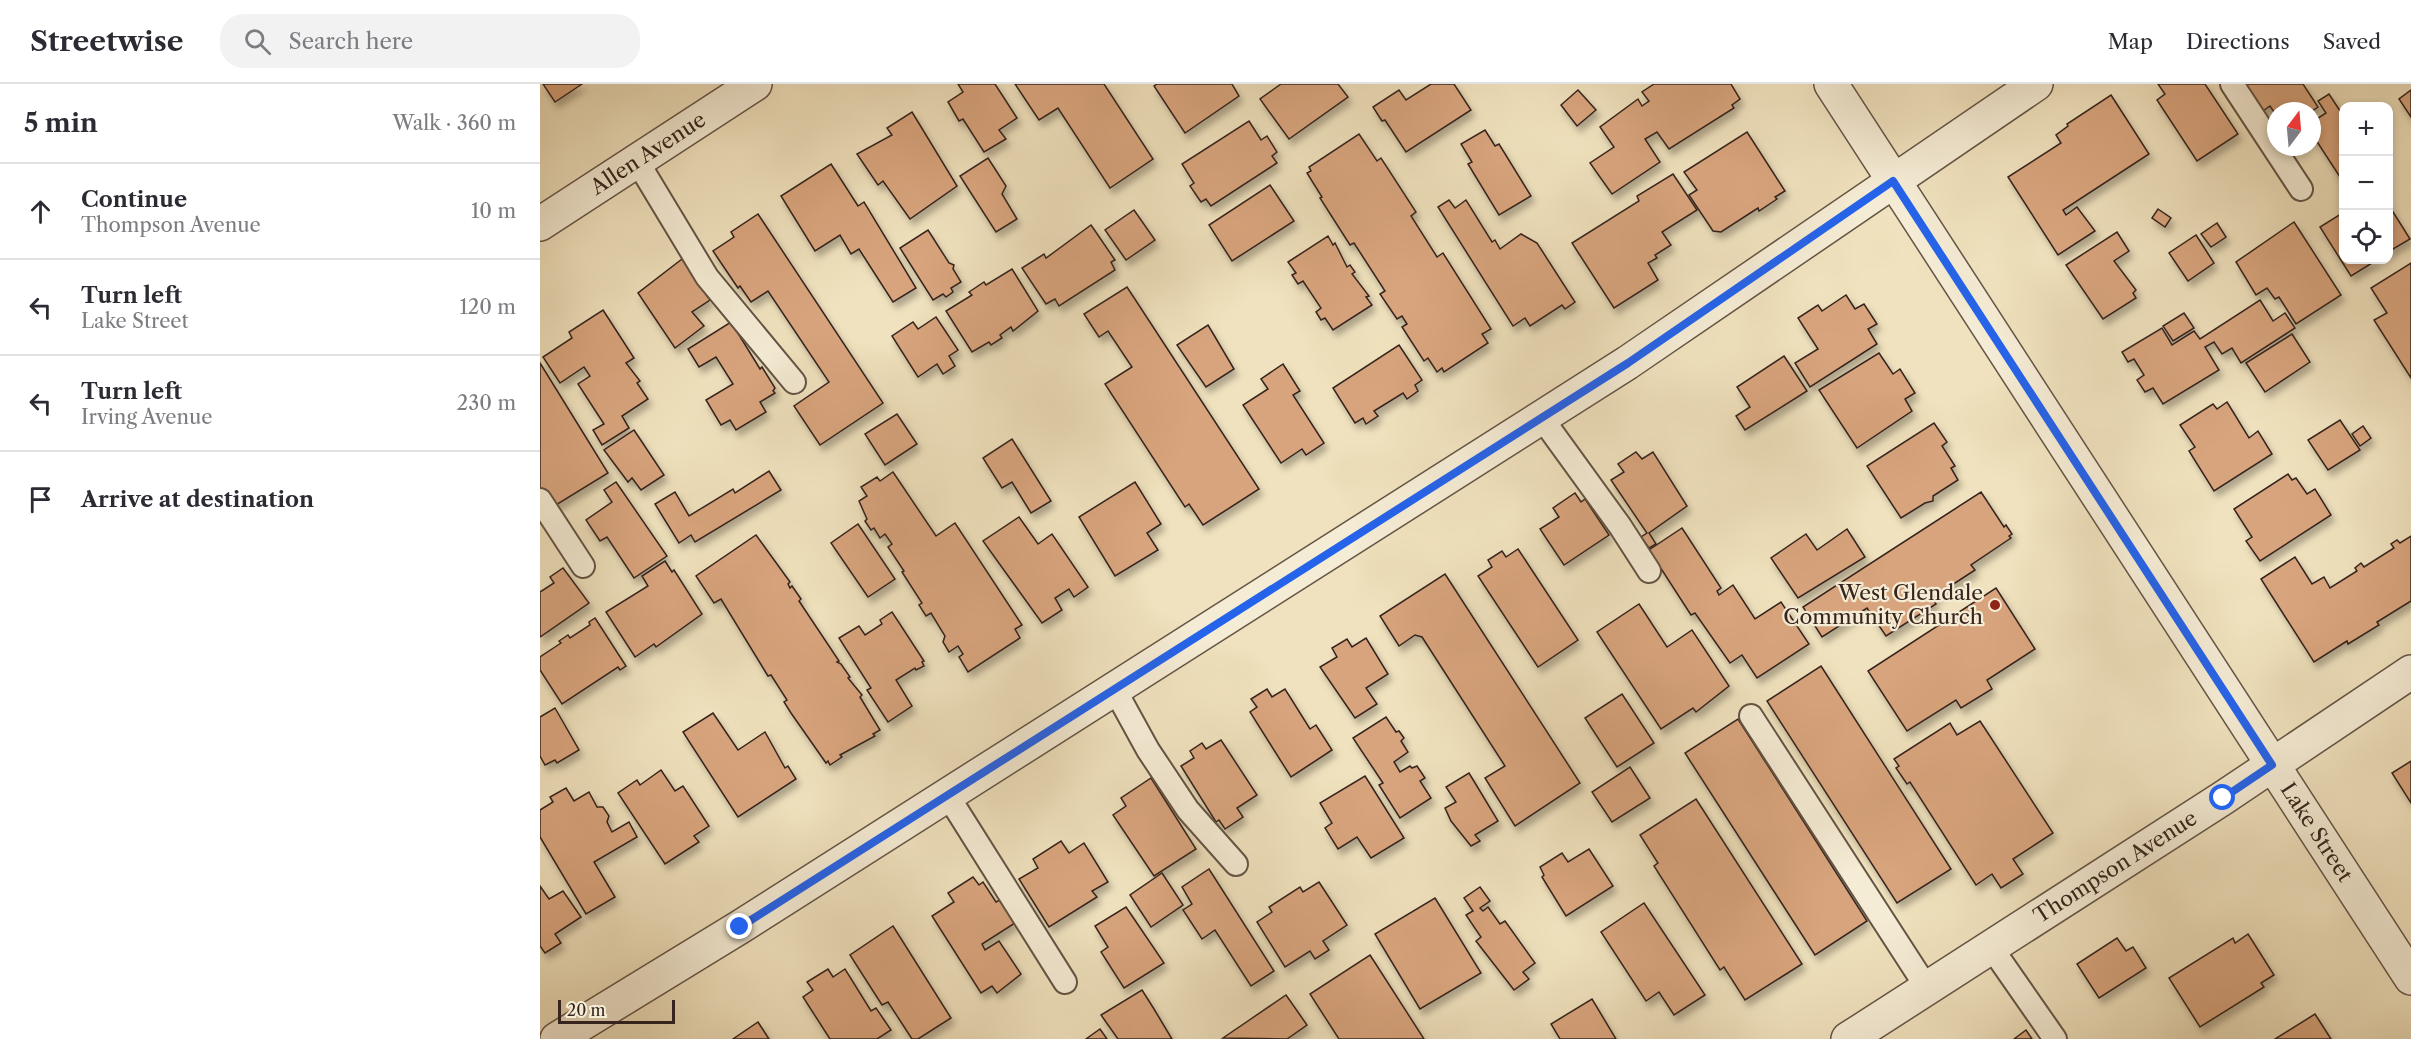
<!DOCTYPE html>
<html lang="en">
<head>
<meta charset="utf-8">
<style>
  body { margin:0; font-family:"Libre Caslon Text",serif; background:#f2f2f3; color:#2b2b33 }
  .controls { position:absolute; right:18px; top:18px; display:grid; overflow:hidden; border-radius:12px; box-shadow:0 3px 9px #0003 }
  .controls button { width:54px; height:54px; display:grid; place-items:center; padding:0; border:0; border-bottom:2px solid #e1e1e2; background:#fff; color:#2b2b33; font:30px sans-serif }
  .compass { position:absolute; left:1727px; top:18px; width:54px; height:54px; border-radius:50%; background:#fff; box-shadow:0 3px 9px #0003; rotate:16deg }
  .scale { position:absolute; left:18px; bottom:15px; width:117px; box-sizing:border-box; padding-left:6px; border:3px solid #36241d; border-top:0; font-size:16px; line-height:21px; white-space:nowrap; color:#36241d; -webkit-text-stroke:4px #f5ecd5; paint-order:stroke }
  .stop { position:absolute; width:18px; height:18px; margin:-14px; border:4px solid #2563eb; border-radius:50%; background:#fff }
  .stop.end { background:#2563eb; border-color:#fff; box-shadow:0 2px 6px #0008 }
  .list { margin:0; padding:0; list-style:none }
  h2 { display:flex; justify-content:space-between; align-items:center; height:78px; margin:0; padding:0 24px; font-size:26px }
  h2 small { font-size:20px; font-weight:400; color:#7c7c81 }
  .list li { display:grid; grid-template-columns:39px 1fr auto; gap:18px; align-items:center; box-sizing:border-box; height:96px; padding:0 24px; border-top:2px solid #e1e1e2 }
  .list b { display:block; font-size:22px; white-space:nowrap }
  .list p { margin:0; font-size:20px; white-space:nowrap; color:#7c7c81 }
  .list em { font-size:20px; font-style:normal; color:#7c7c81 }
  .icon { flex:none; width:33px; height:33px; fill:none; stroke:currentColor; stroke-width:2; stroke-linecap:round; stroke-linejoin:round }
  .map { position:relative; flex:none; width:1871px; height:955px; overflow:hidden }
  header { display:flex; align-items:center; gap:36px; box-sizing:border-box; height:84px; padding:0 30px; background:#fff; border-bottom:2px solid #e1e1e2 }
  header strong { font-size:28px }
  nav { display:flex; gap:33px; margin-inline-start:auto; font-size:21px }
  .search { width:420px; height:54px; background:#f2f2f3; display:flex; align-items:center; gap:15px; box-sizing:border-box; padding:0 21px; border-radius:24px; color:#7c7c81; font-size:22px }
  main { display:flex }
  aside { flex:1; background:#fff }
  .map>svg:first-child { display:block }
  .building { fill:#d8a47d; stroke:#36241d; stroke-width:1.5; filter:url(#shadow) }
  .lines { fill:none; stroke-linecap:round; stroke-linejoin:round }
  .lane-casing { stroke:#645445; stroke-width:26 }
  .street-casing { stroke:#645445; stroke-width:36 }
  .lane { stroke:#f5ecd5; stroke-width:22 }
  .street { stroke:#f5ecd5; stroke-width:33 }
  .route { stroke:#2563eb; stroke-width:8 }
  .poi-dot { fill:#8f2418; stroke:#f5ecd5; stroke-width:2 }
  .labels { text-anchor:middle; stroke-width:4.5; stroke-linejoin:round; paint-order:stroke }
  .street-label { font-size:21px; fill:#36241d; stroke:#f5ecd5 }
  .poi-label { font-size:21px; fill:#36241d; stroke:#f5ecd5; text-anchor:end }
</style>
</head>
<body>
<header>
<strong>Streetwise</strong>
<div class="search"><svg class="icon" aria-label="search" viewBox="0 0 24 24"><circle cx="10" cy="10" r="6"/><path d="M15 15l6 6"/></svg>Search here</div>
<nav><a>Map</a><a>Directions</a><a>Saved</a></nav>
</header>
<main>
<aside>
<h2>5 min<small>Walk · 360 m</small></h2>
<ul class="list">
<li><svg class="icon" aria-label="ahead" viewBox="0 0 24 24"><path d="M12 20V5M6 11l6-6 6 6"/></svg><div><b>Continue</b><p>Thompson Avenue</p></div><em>10 m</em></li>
<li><svg class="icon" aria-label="left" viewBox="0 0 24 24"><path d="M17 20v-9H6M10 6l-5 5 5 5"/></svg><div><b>Turn left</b><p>Lake Street</p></div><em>120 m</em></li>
<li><svg class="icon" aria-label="left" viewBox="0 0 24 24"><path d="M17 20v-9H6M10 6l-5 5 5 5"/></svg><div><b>Turn left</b><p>Irving Avenue</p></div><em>230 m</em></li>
<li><svg class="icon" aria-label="arrive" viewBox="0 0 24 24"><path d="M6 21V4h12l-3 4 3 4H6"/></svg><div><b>Arrive at destination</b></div></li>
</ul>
</aside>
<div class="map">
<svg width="1871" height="955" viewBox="0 0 1871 955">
  <defs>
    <filter id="shadow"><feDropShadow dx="3.5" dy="6" stdDeviation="3" flood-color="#0004"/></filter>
  </defs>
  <rect width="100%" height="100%" fill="#f0e2be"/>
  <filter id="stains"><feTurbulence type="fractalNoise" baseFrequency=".00333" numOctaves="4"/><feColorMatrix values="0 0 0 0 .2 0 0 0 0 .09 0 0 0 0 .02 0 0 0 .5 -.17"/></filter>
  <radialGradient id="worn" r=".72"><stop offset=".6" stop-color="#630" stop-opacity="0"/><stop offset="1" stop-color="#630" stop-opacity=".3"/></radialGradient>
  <g class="building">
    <path d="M3 0H42L15 18Z"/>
    <path d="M418 0H455L477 34 459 46 466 55 444 68 423 35 419 37 408 18 423 8Z"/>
    <path d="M475 0H564L613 75 570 104 518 24 499 36Z"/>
    <path d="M617 0H692L699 12 645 49 614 2Z"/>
    <path d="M741 0H798L808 13 749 55 720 15Z"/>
    <path d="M891 0H914L931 26 866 68 845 36 842 37 833 23 859 6 866 16Z"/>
    <path d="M1114 0H1191L1200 15 1192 21 1194 24 1129 65 1117 48 1105 55 1120 78 1072 110 1050 79 1074 63 1060 43 1098 15 1102 22 1109 17 1102 8Z"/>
    <path d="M1618 0H1665L1698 50 1657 77 1617 16 1625 10Z"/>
    <path d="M1695 0H1763L1778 23 1772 27H1736V31L1730 22 1716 32Z"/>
    <path d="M1038 6 1056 26 1037 42 1021 21Z"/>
    <path d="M1871 6V33L1859 15Z"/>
    <path d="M1789 10 1804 33 1802 96 1772 50V38L1786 29 1778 17Z"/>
    <path d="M1571 11 1609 70 1523 126 1526 131 1537 123 1555 147 1518 171 1468 93 1521 59 1516 51 1528 42 1527 40Z"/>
    <path d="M372 28 417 102 370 135 343 97 338 101 317 70 352 51 347 44Z"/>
    <path d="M709 37 721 56 727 52 737 68 732 72 737 79 671 122 666 115 661 118 650 102 654 99 642 80Z"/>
    <path d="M945 46 955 62 959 60 991 112 959 131 928 80 932 78 921 60Z"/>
    <path d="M1207 48 1245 107 1235 113 1237 115 1219 127 1218 124 1181 148 1173 147 1149 111 1157 106 1144 88Z"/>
    <path d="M819 50 837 77 841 74 876 128 871 132 897 173 903 169 951 245 942 250 948 259 904 288 902 284 897 288 888 274 884 277 862 243 867 240 862 232 857 235 840 210 845 207 814 159 810 161 780 114 782 113 767 89 771 87 769 83Z"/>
    <path d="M448 74 466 102 462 110 477 135 456 148 420 92Z"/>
    <path d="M291 80 318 122 324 118 376 204 353 218 319 165 311 170 300 151 275 167 241 112Z"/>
    <path d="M1133 90 1157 126 1122 148 1131 161 1115 171 1117 174 1108 179 1118 196 1074 224 1032 159 1099 117 1097 112Z"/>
    <path d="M730 101 754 137 692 177 669 141Z"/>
    <path d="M909 116 915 124 926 116 952 158 955 156 960 165 981 150 997 159 1035 218 1025 225 1022 221 990 242 985 234 973 242 898 123Z"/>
    <path d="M1848 120 1870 155 1848 168Z"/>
    <path d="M1618 125 1631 134 1625 143 1612 134Z"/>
    <path d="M594 126 615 156 586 176 565 146Z"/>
    <path d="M1804 128V176H1837L1811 192 1780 143Z"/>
    <path d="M218 130 343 319 280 361 254 322 289 298 228 207 211 218 200 202 198 204 173 167 194 153 191 148Z"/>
    <path d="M1754 138 1801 211 1756 240 1739 213 1735 215 1727 204 1716 211 1696 178Z"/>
    <path d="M1677 139 1686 153 1671 163 1661 150Z"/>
    <path d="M551 141 575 176 571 178 575 186 519 222 515 215 506 220 482 184 504 170 506 174Z"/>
    <path d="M388 146 409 179 414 181 413 185 421 198 411 204 413 208 406 213 403 210 393 216 360 164Z"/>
    <path d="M1577 148 1589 167 1574 177 1596 206 1593 209 1596 214 1563 235 1526 181Z"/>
    <path d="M1656 151 1674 179 1648 197 1629 169Z"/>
    <path d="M788 152 793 161 795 159 807 183 810 181 815 188 812 190 829 212 826 213 832 221 793 246 785 234 781 236 776 228 781 224 763 197 758 200 752 191 756 189 748 178Z"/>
    <path d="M142 175 170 216 152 228 164 242 135 264 98 209Z"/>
    <path d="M1871 179V294L1834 236 1847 229 1831 204Z"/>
    <path d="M472 185 498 227 473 247 471 243 460 251 462 254 451 261 449 258 432 268 406 227 432 211 429 208 444 198 446 201Z"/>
    <path d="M587 203 719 405 663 441 649 420 645 423 565 300 592 283 568 247 559 253 544 230Z"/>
    <path d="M1306 211 1315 225 1324 220 1337 240 1328 245 1337 260 1270 303 1255 279 1278 265 1258 234 1278 221 1282 227Z"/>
    <path d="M1720 216 1733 237 1745 229 1755 244 1701 279 1692 264 1682 270 1674 258 1665 263 1679 286 1623 320 1613 304 1605 308 1597 296 1604 291 1594 275 1588 278 1582 268 1622 244 1632 261 1654 247 1660 255Z"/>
    <path d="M63 226 94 274 86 279 100 297 97 299 108 315 82 332 89 344 62 361 53 346 64 340 38 300 50 292 44 283 20 299 3 273 32 254 29 248Z"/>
    <path d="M1644 229 1654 244 1633 257 1623 242Z"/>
    <path d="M396 233 418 266 409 272 415 282 403 290 397 280 378 293 352 252 373 238 378 245Z"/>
    <path d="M191 238 220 285 222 283 235 304 233 307 235 309 220 318 226 328 196 346 190 336 181 341 166 316 193 300 176 273 159 283 148 265Z"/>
    <path d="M668 241 694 285 666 303 637 261Z"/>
    <path d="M1752 250 1770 278 1725 308 1706 279Z"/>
    <path d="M859 261 882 296 875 301 878 307 867 315 863 309 834 327 838 332 826 340 823 334 815 339 793 304Z"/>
    <path d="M1339 269 1353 290 1360 285 1375 309 1365 315 1372 327 1317 364 1279 306Z"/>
    <path d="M1244 272 1267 307 1205 346 1196 332 1210 323 1197 303Z"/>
    <path d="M0 279 68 389 11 424 0 408Z"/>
    <path d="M743 280 760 307 753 311 784 359 766 371 762 365 741 379 703 321 728 305 721 295Z"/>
    <path d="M1687 318 1709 354 1718 347 1732 370 1674 407 1649 367 1655 363 1640 341 1673 320 1677 325Z"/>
    <path d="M357 330 377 360 345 381 325 350Z"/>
    <path d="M1800 336 1820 366 1788 386 1768 356Z"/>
    <path d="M1394 339 1407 358 1402 362 1415 382 1411 384 1418 396 1393 412V417L1385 419 1361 434 1327 382Z"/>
    <path d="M1823 342 1831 354 1820 362 1812 350Z"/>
    <path d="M94 346 124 391 101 406 92 394 88 398 64 366Z"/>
    <path d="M472 355 511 417 491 429 472 398 462 404 443 374Z"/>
    <path d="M1096 368 1102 375 1113 368 1147 422 1109 449 1116 460 1109 464 1101 453 1107 449 1071 396 1084 388 1078 380Z"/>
    <path d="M229 387 241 406 155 458 151 451 139 459 115 420 135 408 149 432 193 405 195 409Z"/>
    <path d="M353 388 396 452 415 439 482 541 475 545 480 554 428 588 419 573 423 570 418 562 409 568 403 558 405 552 391 529 386 532 379 521 382 519 362 488 364 487 348 463 352 460 345 450 340 454 334 444 331 446 325 437 327 435 319 417 327 412 321 403 337 393 340 397Z"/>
    <path d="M1748 390 1752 396 1756 394 1767 410 1775 405 1791 431 1720 477 1706 457 1712 453 1694 425Z"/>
    <path d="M76 398 127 472 94 494 67 453 60 457 46 436 72 418 64 406Z"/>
    <path d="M595 398 621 440 607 449 618 466 575 492 539 433Z"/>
    <path d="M1441 408 1464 443 1466 441 1472 450 1469 452 1471 454 1431 481 1435 486 1392 514 1396 520 1346 552 1327 524 1282 553 1263 523Z"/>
    <path d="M1035 409 1041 418 1045 415 1069 451 1024 481 1000 445 1019 433 1013 424Z"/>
    <path d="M479 433 498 460 512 450 548 503 534 513 529 505 515 514 522 526 502 539 443 457Z"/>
    <path d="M318 440 355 495 328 513 291 459Z"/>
    <path d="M1142 444 1181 504 1177 507 1179 511 1193 501 1215 535 1241 518 1269 560 1217 594 1202 571 1190 579 1155 529 1151 531 1109 466Z"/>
    <path d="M1307 445 1325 473 1258 514 1231 474 1266 450 1277 466Z"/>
    <path d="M216 451 250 498 248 500 250 504 252 502 261 515 259 517 299 577 297 578 301 580 310 593 308 594 322 611 320 613 340 646 333 650 335 652 300 671 302 673 290 681 288 677 286 679 251 629 244 618 247 616 231 591 228 592 181 515 174 519 156 492Z"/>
    <path d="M1871 452V517L1837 538 1839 541 1808 560 1807 557 1774 578 1721 495 1755 473 1772 500 1784 493 1790 504 1817 487 1815 484 1821 479 1824 483 1854 464 1851 460 1857 456 1860 459Z"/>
    <path d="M978 465 1038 556 998 583 938 492 952 483 948 476 962 467 966 473Z"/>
    <path d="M125 477 132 488 134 486 162 530 116 563 114 560 95 573 66 528 108 502 102 492Z"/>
    <path d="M23 484 49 519 0 553V508L14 499 10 493Z"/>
    <path d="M905 490 1040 699 975 742 945 694 965 682 882 553 875 551 859 562 840 532Z"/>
    <path d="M1456 504 1495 565 1447 596 1452 605 1421 624 1416 616 1367 647 1328 587Z"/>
    <path d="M1099 520 1127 563 1152 546 1189 602 1156 628 1153 624 1121 645 1057 548Z"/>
    <path d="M352 528 384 577 382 578 384 582 376 586 375 584 356 596 372 622 348 638 327 606 331 604 299 554 319 542 325 551 342 540 340 536Z"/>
    <path d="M55 534 86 582 80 586 78 583 22 620 0 586V573L21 559 19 557 28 551 30 554 50 541 49 538Z"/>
    <path d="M826 554 848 590 826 604 837 620 815 634 780 583 797 573 792 564 807 555 812 563Z"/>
    <path d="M1281 582 1411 785 1357 819 1227 617Z"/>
    <path d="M727 605 732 613 745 605 770 645 776 641 792 666 751 693 710 628 717 623 711 615Z"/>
    <path d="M1082 610 1114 659 1077 683 1045 634Z"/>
    <path d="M15 624 39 666 17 679 15 676 5 681 0 672V633Z"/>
    <path d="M173 629 198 666 225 648 245 684 248 682 256 695 198 733 143 648Z"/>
    <path d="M846 633 856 648 859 647 864 654 861 657 868 668 854 678 860 688 870 682 872 684 877 682 885 694 880 697 891 714 860 734 839 701 843 699 813 654Z"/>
    <path d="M1198 635 1327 837 1275 871 1145 669Z"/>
    <path d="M1440 637 1513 749 1473 775 1483 790 1461 804 1452 790 1436 801 1370 698 1367 700 1356 684 1359 682 1354 675 1410 639 1417 651Z"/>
    <path d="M681 656 717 711 697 724 703 733 685 745 679 736 676 738 641 682 654 674 650 667 662 659 666 665Z"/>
    <path d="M1871 677V719L1852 689Z"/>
    <path d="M1090 683 1110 714 1072 738 1052 708Z"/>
    <path d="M121 686 135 707 143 702 169 742 154 752 159 758 125 780 78 709 97 696 100 701Z"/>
    <path d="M929 689 958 737 935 751 940 757 931 762 911 737 905 724 916 718 906 703Z"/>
    <path d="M825 692 864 754 831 774 817 753 798 765 785 744 792 739 780 719Z"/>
    <path d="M611 694 656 765 614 792 573 731 586 722 581 714Z"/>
    <path d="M26 704 34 717 49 708 57 723H63L69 732 67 738 72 748 89 738 97 753 54 778 75 813 46 830 0 753V726L13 718 10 713Z"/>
    <path d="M1156 715 1262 880 1205 916 1184 883 1180 886 1114 782 1118 779 1100 751Z"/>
    <path d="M521 757 529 769 544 759 568 798 552 807 557 813 509 843 479 795 498 784 493 775Z"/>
    <path d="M1049 765 1073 802 1026 832 1002 793 1004 791 1000 783 1022 769 1028 778Z"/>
    <path d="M669 785 734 887 711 902 675 846 662 855 643 826 652 820 642 803Z"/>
    <path d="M622 789 643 821 611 843 590 811Z"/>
    <path d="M433 793 439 801 443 798 456 818 460 816 475 839 442 860 445 866 459 857 481 890 457 909 452 902 441 909 392 832 414 818 408 809Z"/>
    <path d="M779 798 807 841 783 857 789 866 775 875 770 867 745 883 717 838 732 828 729 823 760 803 763 808Z"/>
    <path d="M0 802 9 815 23 807 41 833 15 850 21 859 5 869 0 862Z"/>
    <path d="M940 803 950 817 940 824 943 827 948 823 960 840 965 837 995 879 983 888 989 895 974 906 936 857 941 853 926 831 933 827 924 814Z"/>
    <path d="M895 814 941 889 880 925 835 850Z"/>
    <path d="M1104 819 1165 911 1134 931 1119 908 1106 917 1061 848Z"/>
    <path d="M586 823 624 879 584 904 561 868 568 863 555 842Z"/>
    <path d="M353 842 411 934 378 955H372L348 918 342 921 310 871Z"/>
    <path d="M1708 850 1734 891 1721 899 1724 903 1660 943 1629 894 1693 854 1695 859Z"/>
    <path d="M1577 854 1586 867 1593 863 1606 884 1559 914 1537 880Z"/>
    <path d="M830 871 884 955H799L770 910Z"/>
    <path d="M288 885 293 893 305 885 331 927 336 924 351 946 337 955H290L263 913 273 906 267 898Z"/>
    <path d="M602 906 614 925 632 955H578L561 931Z"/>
    <path d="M746 911 767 941 747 955 683 954Z"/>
    <path d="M1052 915 1076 955H1020L1011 940Z"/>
    <path d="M1775 930 1791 955H1735Z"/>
    <path d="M218 938 229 955H193Z"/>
    <path d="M560 945 567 955H546Z"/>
    <path d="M1486 946 1492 955H1474Z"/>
  </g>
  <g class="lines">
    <defs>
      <g id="lane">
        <path d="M1692 0 1761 105"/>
        <path d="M97 77 167 193 254 298"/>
        <path d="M1001 333 1080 442 1109 487"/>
        <path d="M0 416 43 482"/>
        <path d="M575 606 608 666 648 726 696 780"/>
        <path d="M1211 632 1387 904"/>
        <path d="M408 712 525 898"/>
        <path d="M1451 863 1515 955"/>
      </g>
      <g id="street">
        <path id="s1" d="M1291 0 1871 894"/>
        <path id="s2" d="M0 140 215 0"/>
        <path d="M17 955 200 843 1087 279 1496 0"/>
        <path id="s3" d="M1308 955 1683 714 1871 588"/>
      </g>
    </defs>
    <use href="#lane" class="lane-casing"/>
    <use href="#street" class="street-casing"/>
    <use href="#lane" class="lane"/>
    <use href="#street" class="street"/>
  </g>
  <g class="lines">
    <path class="route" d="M200 843 1088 279 1353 97 1732 681 1683 714"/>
  </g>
  <circle class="poi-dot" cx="1455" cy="521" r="6"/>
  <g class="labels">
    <g class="street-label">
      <text dy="7" stroke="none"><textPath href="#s2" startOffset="129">Allen Avenue</textPath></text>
      <text dy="7" stroke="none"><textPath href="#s1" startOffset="892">Lake Street</textPath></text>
      <text dy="7" stroke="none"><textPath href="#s3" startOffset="318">Thompson Avenue</textPath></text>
    </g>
    <g class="poi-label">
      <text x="1443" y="516">West Glendale<tspan x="1443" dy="24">Community Church</tspan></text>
    </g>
  </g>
  <rect width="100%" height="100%" filter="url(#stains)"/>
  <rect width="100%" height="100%" fill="url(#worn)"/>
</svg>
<div class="controls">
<button>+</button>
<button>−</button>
<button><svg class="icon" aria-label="locate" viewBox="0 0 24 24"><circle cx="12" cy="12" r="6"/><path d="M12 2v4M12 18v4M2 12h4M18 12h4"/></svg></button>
</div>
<svg class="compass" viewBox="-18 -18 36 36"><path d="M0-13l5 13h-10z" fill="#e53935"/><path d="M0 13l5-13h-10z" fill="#7c7c81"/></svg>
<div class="scale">20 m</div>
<div class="stop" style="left:1683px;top:714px"></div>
<div class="stop end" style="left:200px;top:843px"></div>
</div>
</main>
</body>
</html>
